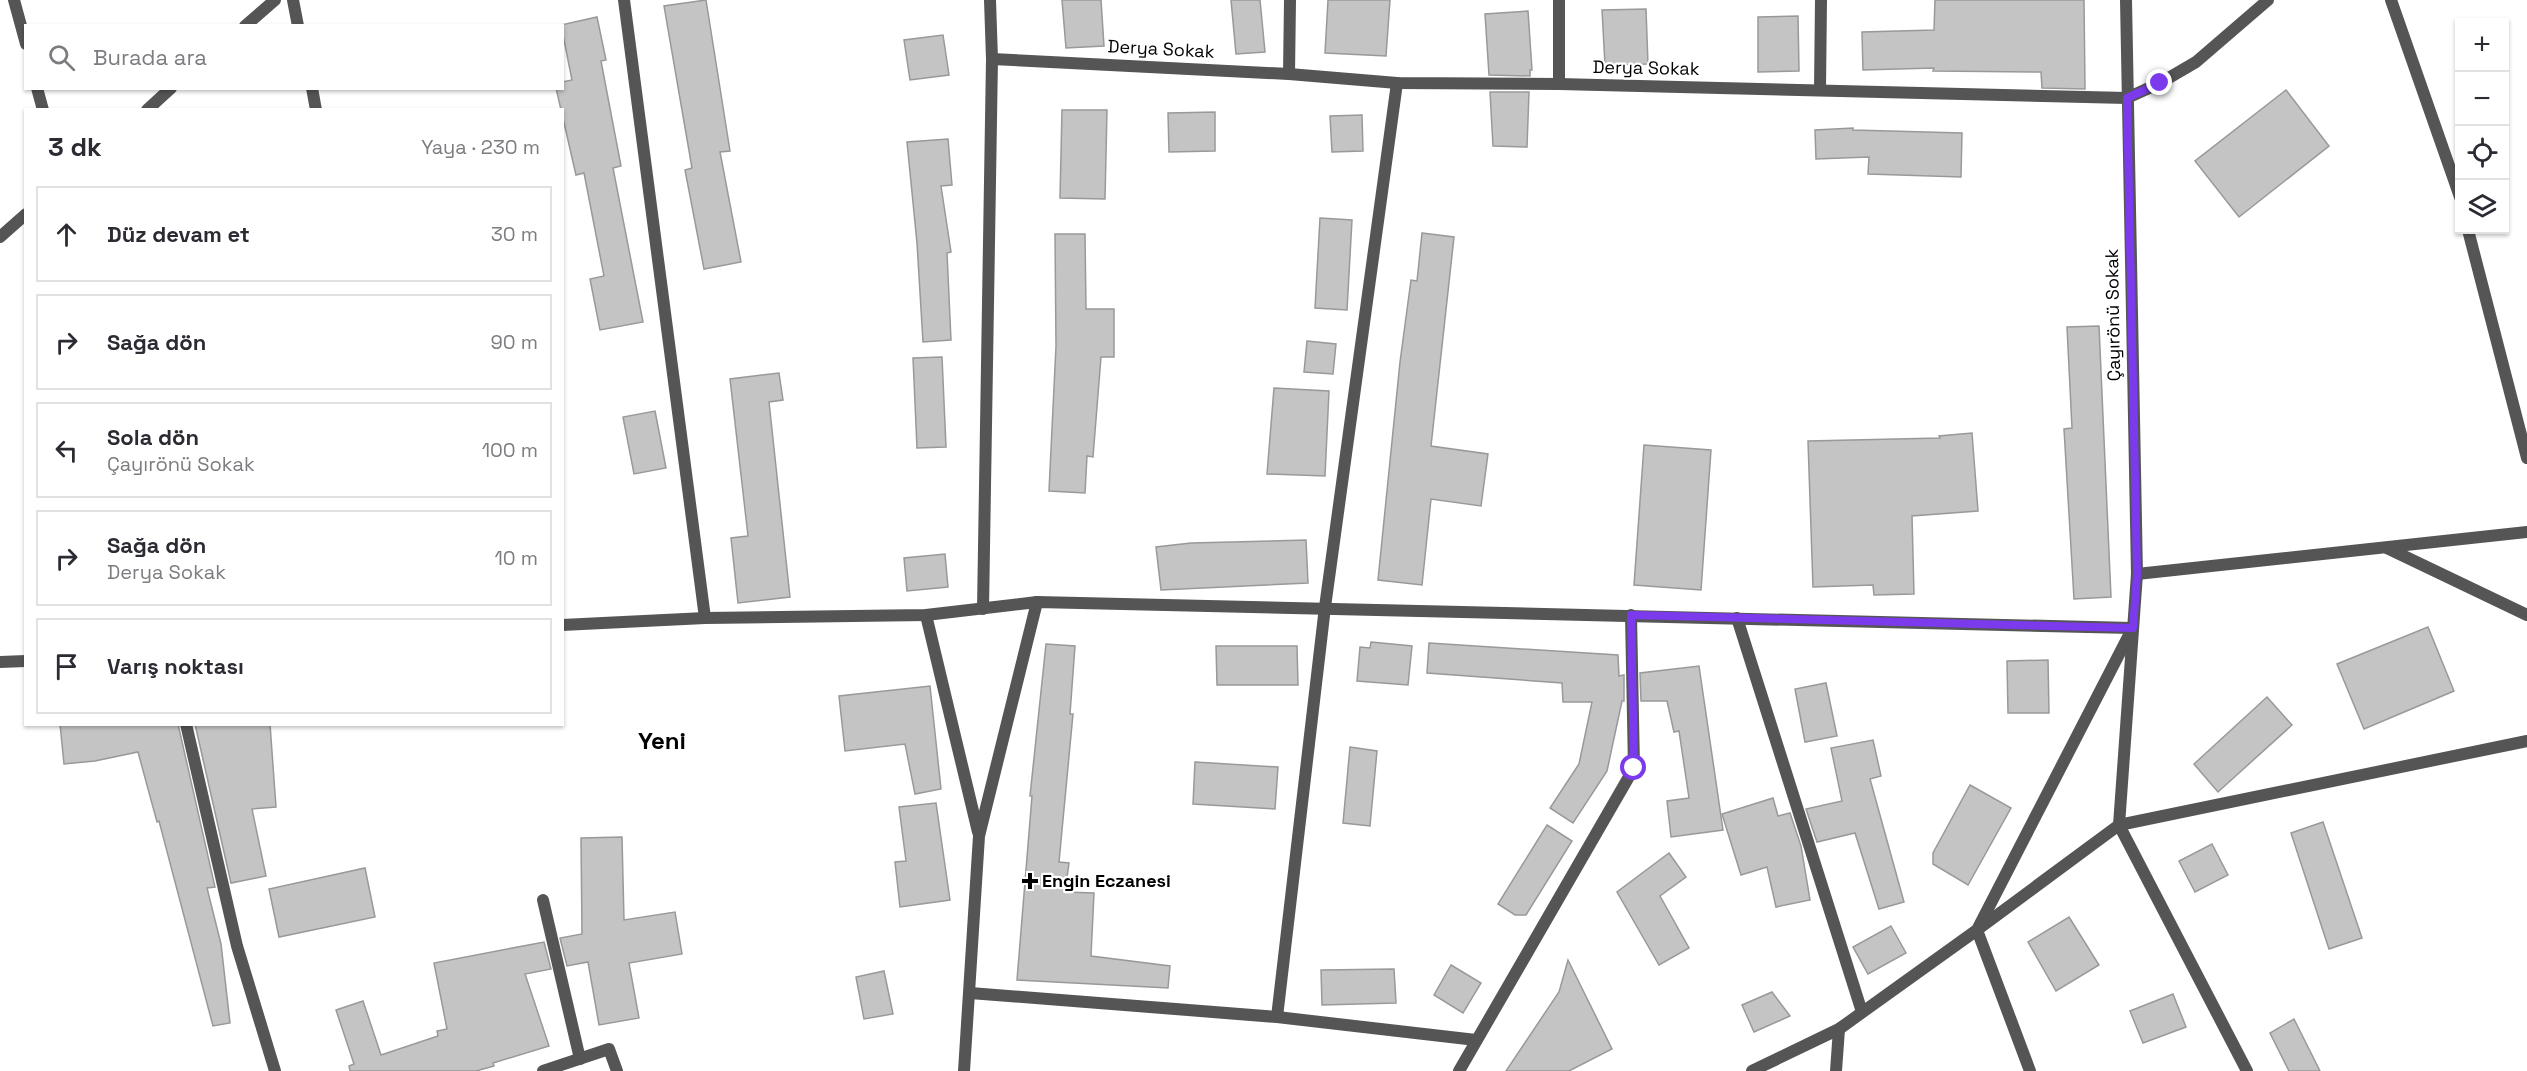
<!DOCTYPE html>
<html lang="tr">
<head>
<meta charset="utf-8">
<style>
  body { margin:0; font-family:"Space Grotesk",sans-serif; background:#f7f7f7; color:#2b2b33 }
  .controls { position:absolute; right:18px; top:18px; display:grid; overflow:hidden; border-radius:0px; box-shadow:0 2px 4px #0004 }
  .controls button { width:54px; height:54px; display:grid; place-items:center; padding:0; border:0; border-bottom:2px solid #e1e1e2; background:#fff; color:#2b2b33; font:30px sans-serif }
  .stop { position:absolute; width:18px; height:18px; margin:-14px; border:4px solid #7c3aed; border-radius:50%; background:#fff }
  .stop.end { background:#7c3aed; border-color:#fff; box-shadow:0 2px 6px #0008 }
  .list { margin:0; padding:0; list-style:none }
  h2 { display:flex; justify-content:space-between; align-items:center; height:78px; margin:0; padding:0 24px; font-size:26px }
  h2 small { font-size:20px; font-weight:400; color:#7c7c81 }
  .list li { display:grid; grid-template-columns:39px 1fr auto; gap:18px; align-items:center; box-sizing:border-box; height:96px; margin:0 12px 12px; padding:0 12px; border:2px solid #e1e1e2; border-radius:0px }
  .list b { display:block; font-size:22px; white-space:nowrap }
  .list p { margin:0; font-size:20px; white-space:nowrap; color:#7c7c81 }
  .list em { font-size:20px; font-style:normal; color:#7c7c81 }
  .icon { flex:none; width:33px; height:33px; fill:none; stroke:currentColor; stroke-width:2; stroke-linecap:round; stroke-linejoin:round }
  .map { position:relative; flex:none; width:2527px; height:1071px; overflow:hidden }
  .search { position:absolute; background:#fff; box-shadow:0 2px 4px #0004; left:24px; top:24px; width:540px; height:66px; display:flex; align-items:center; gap:15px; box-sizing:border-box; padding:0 21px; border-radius:0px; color:#7c7c81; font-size:22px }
  .panel { position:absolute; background:#fff; box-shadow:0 2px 4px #0004; left:24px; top:108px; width:540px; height:618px; border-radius:0px }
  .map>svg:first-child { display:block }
  .building { fill:#c4c4c4; stroke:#999; stroke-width:1.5 }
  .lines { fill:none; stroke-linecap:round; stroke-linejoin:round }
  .street { stroke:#555; stroke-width:12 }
  .route { stroke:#7c3aed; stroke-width:8 }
  .poi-dot { fill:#000; stroke:#fff; stroke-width:2 }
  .labels { text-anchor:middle; stroke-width:4.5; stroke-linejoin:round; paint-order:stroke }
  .street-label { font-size:18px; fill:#000; stroke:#fff }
  .poi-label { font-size:18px; font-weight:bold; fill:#000; stroke:#fff; text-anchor:start }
  .district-label { font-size:24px; font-weight:bold; fill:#000; stroke:#fff }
</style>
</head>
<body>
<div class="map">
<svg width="2527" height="1071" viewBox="0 0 2527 1071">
  <rect width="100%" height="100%" fill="#fff"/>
  <g class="building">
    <path d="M706 0 730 151 720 152 741 262 704 269 685 170 692 168 664 6Z"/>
    <path d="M1062 0H1101L1104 46 1066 48Z"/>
    <path d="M1231 0H1260L1265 52 1236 54Z"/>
    <path d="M1328 0H1390L1386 56 1325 53Z"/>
    <path d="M1935 0H2084L2085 89 2042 88 2041 72 1933 71 1934 68 1863 70 1862 32 1934 30Z"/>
    <path d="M1646 9 1648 64 1605 65 1602 10Z"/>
    <path d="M1528 11 1532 70H1530V76L1489 75 1485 14Z"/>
    <path d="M1798 16 1799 71 1758 72V17Z"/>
    <path d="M597 17 606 60 601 61 621 166 613 168 643 322 600 330 590 279 604 276 584 173 576 175 556 88H562V82L572 80 561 25Z"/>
    <path d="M943 35 949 75 910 80 904 40Z"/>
    <path d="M2286 90 2329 146 2239 217 2195 161Z"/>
    <path d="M1490 92H1529L1527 147 1493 146Z"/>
    <path d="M1062 110H1107L1105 199 1060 198Z"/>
    <path d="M1215 112V151L1169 152 1168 113Z"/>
    <path d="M1362 115 1363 151 1332 152 1330 116Z"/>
    <path d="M1853 128V130L1962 133 1961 177 1868 174 1869 157 1816 159 1815 130Z"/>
    <path d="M948 139 952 185 941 186 951 252 947 253 951 340 923 342 917 243 907 142Z"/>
    <path d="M1320 218 1352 220 1347 310 1315 308Z"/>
    <path d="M1422 233 1454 237 1431 446 1488 454 1481 506 1431 499 1422 585 1378 580 1400 362 1411 280 1417 281Z"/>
    <path d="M1055 234H1085L1086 309H1114V357H1101L1093 457 1087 456 1085 493 1049 491 1056 346Z"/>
    <path d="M2099 326 2111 597 2074 599 2064 429 2072 428 2067 327Z"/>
    <path d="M1307 341 1336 344 1333 374 1304 372Z"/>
    <path d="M942 357 946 447 917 448 913 358Z"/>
    <path d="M779 373 783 400 769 402 790 597 738 603 731 538 748 536 730 379Z"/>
    <path d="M1274 388 1329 391 1325 476 1267 474Z"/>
    <path d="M655 411 666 468 634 474 623 417Z"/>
    <path d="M1972 433 1978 511 1912 516 1914 594 1874 595 1873 585 1813 587 1808 441 1940 438 1939 436Z"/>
    <path d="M1644 445 1711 450 1701 590 1634 585Z"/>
    <path d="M1306 540 1308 583 1161 590 1156 547 1191 543Z"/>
    <path d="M945 554 948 587 907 591 904 558Z"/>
    <path d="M2428 627 2454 691 2364 729 2337 664Z"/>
    <path d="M1371 642 1412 646 1408 685 1357 681 1360 647 1370 648Z"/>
    <path d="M1429 643 1618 655 1619 676 1624 675V701H1622L1607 771 1573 823 1550 808 1579 764 1592 702H1563L1562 683 1427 673Z"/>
    <path d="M1046 644 1075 646 1070 714H1073L1059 862 1069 863 1065 892 1094 893 1091 956 1170 966 1168 988 1017 980 1032 796H1030Z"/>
    <path d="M1216 646H1297L1298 685H1217Z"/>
    <path d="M2048 660 2049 713H2008L2007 661Z"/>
    <path d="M1699 666 1723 830 1671 837 1667 801 1689 798 1679 731 1674 732 1667 701H1641L1640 673Z"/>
    <path d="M1826 683 1837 736 1805 742 1795 689Z"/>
    <path d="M930 686 941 789 915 794 905 744 845 751 839 696Z"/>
    <path d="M2267 697 2292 725 2218 792 2194 764Z"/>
    <path d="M60 724H178L215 887 207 888 221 944 230 1023 213 1026 159 821 157 822 138 752 95 761 64 764Z"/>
    <path d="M195 724H270L276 807 252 809 266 876 231 883Z"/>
    <path d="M1873 740 1881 776 1870 779 1904 902 1879 909 1855 833 1817 842 1806 809 1842 801 1831 748Z"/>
    <path d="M1350 747 1377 751 1370 826 1343 823Z"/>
    <path d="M1195 762 1278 767 1275 809 1193 804Z"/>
    <path d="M1970 785 2011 808 1968 885 1933 864V853Z"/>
    <path d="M1773 798 1778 816 1790 813 1801 846 1810 900 1776 907 1767 867 1741 875 1722 814Z"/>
    <path d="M936 803 950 900 900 907 895 862 906 861 899 807Z"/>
    <path d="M2323 822 2362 938 2329 949 2291 833Z"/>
    <path d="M1547 825 1572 841 1526 915H1515L1498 904Z"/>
    <path d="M622 837 624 920 675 912 682 954 629 963 639 1018 599 1025 588 962 567 966 560 938 582 934 581 838Z"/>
    <path d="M2212 844 2228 875 2195 892 2179 861Z"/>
    <path d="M1669 853 1686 877 1660 896 1689 948 1659 965 1617 892Z"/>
    <path d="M365 868 375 917 279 937 269 889Z"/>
    <path d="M2069 917 2099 965 2056 991 2028 942Z"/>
    <path d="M1891 926 1906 953 1868 974 1853 947Z"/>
    <path d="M544 942 551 969 525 974 549 1046 493 1063 494 1066 476 1071H350L349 1066 354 1064 336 1010 363 1001 381 1055 438 1036 437 1031 447 1029 434 963Z"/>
    <path d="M1568 960 1612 1049 1569 1071H1506L1559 992Z"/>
    <path d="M1451 965 1481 983 1463 1013 1434 995Z"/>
    <path d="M1394 969 1396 1003 1322 1005 1321 970Z"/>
    <path d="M884 971 893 1014 864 1019 856 977Z"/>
    <path d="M1772 992 1790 1016 1754 1032 1742 1005Z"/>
    <path d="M2173 994 2186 1027 2143 1043 2130 1011Z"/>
    <path d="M2294 1019 2320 1071H2289L2270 1033Z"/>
  </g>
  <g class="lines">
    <g class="street">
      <path d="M14 0 26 44"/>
      <path d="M293 0 298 26"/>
      <path d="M624 0 705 618"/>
      <path d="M2126 0 2137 574 2119 825 2247 1071"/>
      <path d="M2391 0 2460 197"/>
      <path d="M245 26 275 0"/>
      <path d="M992 59 1289 74 1397 83 1559 84 2127 98 2160 83 2196 62 2268 0"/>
      <path d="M1289 74 1290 0"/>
      <path d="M1559 84V0"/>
      <path d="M37 88 43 110"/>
      <path d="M312 88 316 110"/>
      <path d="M1820 89 1821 0"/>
      <path d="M147 110 171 88"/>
      <path d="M2468 230 2527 458"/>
      <path d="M0 237 26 214"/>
      <path d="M2387 548 2527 615"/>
      <path d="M2137 574 2527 532"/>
      <path d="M983 609 992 59 990 0"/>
      <path d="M926 615 978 832"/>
      <path d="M1737 618 1862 1012"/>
      <path d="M562 625 705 618 926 615 1037 602 2132 628"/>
      <path d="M0 662 26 661"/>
      <path d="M186 724 237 946 275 1071"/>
      <path d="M543 900 580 1059"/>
      <path d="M970 993 1277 1017 1476 1040"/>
      <path d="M1277 1017 1325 607 1397 83"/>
      <path d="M543 1071 609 1049 617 1071"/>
      <path d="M964 1071 979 836 1037 602"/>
      <path d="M1459 1071 1634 768 1631 615"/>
      <path d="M1752 1071 1839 1029 1977 930 2129 635"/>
      <path d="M1836 1071 1839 1029"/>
      <path d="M2030 1071 1977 930 2119 825 2527 741"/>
    </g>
  </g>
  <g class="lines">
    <path class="route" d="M1634 768 1631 615 2133 628 2137 574 2127 98 2160 83"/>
  </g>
  <path class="poi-dot" d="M1027 872h6v6h6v6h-6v6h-6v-6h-6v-6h6z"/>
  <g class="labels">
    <g class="street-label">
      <text transform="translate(1161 49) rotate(3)" y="6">Derya Sokak</text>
      <text transform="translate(1646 68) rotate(1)" y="6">Derya Sokak</text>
      <text transform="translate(2113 315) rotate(-91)" y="6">Çayırönü Sokak</text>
    </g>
    <g class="poi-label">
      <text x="1042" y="887">Engin Eczanesi</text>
    </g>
    <g class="district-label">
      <text x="662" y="749">Yeni</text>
    </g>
  </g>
</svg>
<div class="controls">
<button>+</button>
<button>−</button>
<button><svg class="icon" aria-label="locate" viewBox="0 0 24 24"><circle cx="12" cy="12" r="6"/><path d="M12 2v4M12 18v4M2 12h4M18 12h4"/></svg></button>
<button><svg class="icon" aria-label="layers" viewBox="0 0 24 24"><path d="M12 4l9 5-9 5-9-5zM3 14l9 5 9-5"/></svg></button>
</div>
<div class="stop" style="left:1634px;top:768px"></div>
<div class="stop end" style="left:2160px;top:83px"></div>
<div class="search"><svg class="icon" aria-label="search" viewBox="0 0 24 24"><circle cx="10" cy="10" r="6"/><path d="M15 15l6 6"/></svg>Burada ara</div>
<section class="panel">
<h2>3 dk<small>Yaya · 230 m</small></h2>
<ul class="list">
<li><svg class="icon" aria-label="ahead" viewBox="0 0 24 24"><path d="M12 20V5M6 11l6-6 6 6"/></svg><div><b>Düz devam et</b></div><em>30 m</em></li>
<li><svg class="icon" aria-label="right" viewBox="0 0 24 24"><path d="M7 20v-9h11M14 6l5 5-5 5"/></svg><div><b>Sağa dön</b></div><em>90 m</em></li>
<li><svg class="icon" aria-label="left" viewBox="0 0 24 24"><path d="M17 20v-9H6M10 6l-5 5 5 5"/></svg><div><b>Sola dön</b><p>Çayırönü Sokak</p></div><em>100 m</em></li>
<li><svg class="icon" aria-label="right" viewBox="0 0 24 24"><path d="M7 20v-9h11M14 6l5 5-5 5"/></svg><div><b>Sağa dön</b><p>Derya Sokak</p></div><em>10 m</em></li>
<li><svg class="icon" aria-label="arrive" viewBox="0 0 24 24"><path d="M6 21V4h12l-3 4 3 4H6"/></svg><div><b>Varış noktası</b></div></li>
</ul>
</section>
</div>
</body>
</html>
